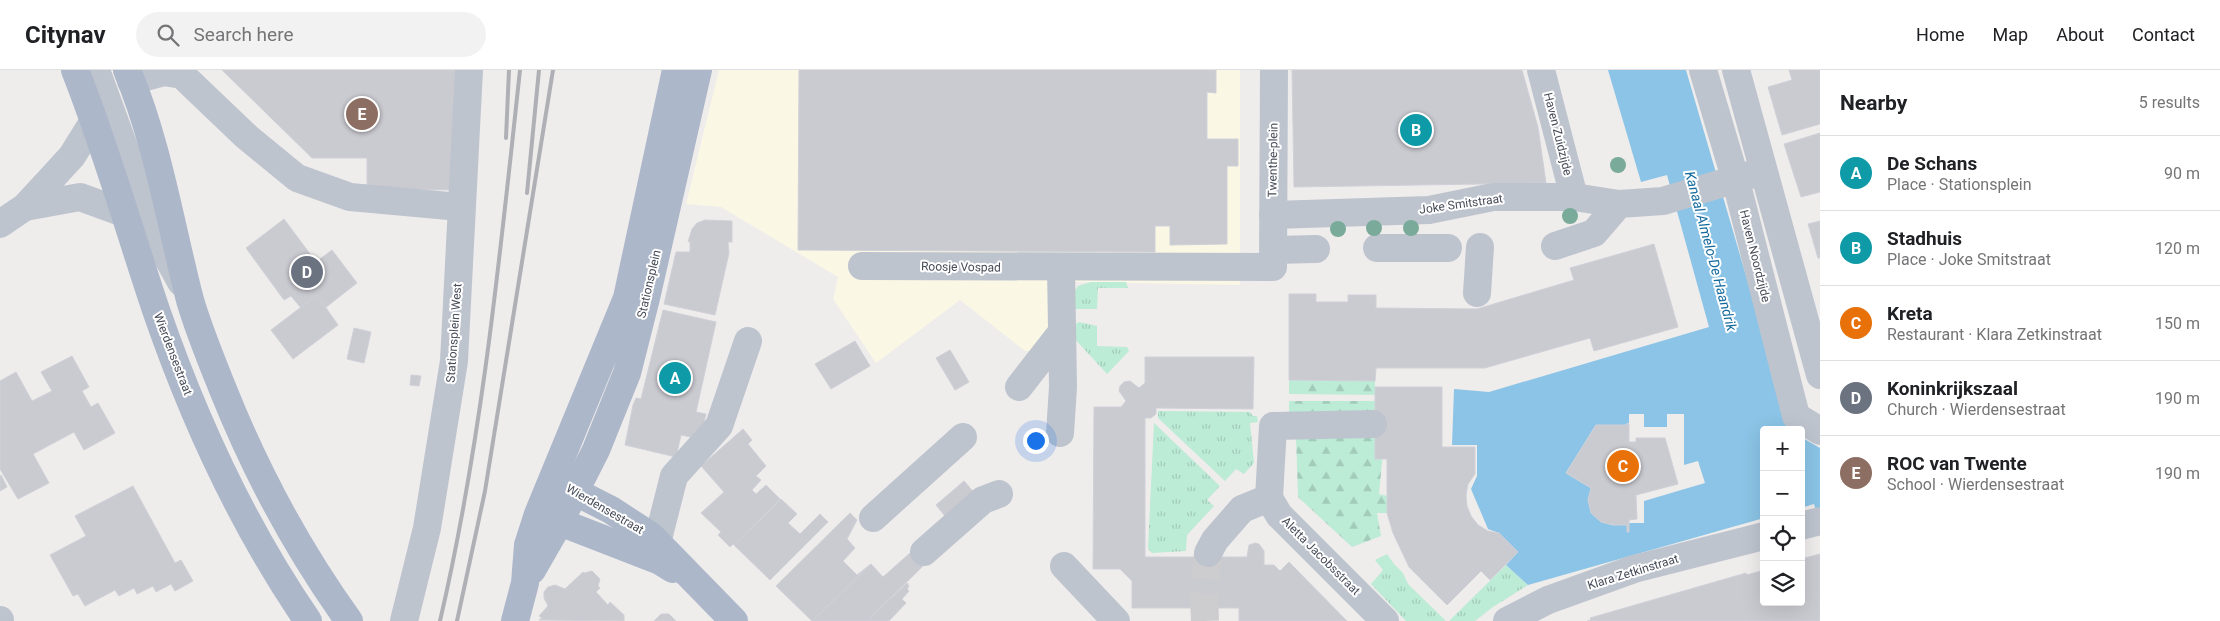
<!DOCTYPE html>
<html lang="en">
<head>
<meta charset="utf-8">
<style>
  body { margin:0; font-family:Roboto,sans-serif; background:#f2f2f2; color:#202124 }
  .controls { position:absolute; right:15px; bottom:15px; display:grid; overflow:hidden; border-radius:5px; box-shadow:0 5px 20px #0002 }
  .controls button { width:45px; height:45px; display:grid; place-items:center; padding:0; border:0; border-bottom:1px solid #e0e0e0; background:#fff; color:#202124; font:25px sans-serif }
  .you { position:absolute; left:1035px; top:370px; width:18px; height:18px; margin:-12px; border:4px solid #fff; border-radius:50%; background:#1a73e8; box-shadow:0 0 0 8px #1a73e833 }
  .badge { display:grid; place-items:center; width:32px; height:32px; border-radius:50%; background:#2353d2; color:#fff; font-size:16px; font-weight:700 }
  .pin { position:absolute; translate:-50% -50%; border:2px solid #fff; box-shadow:0 1px 5px #0006 }
  .list { margin:0; padding:0; list-style:none }
  h2 { display:flex; justify-content:space-between; align-items:center; height:65px; margin:0; padding:0 20px; font-size:21px }
  h2 small { font-size:16px; font-weight:400; color:#757577 }
  .list li { display:grid; grid-template-columns:32px 1fr auto; gap:15px; align-items:center; box-sizing:border-box; height:75px; padding:0 20px; border-top:1px solid #e0e0e0 }
  .list b { display:block; font-size:19px; white-space:nowrap }
  .list p { margin:0; font-size:16px; white-space:nowrap; color:#757577 }
  .list em { font-size:16px; font-style:normal; color:#757577 }
  .icon { flex:none; width:28px; height:28px; fill:none; stroke:currentColor; stroke-width:2; stroke-linecap:round; stroke-linejoin:round }
  .map { position:relative; flex:none; width:1820px; height:551px; overflow:hidden }
  header { display:flex; align-items:center; gap:30px; box-sizing:border-box; height:70px; padding:0 25px; background:#fff; border-bottom:1px solid #e0e0e0 }
  header strong { font-size:24px }
  nav { display:flex; gap:28px; margin-inline-start:auto; font-size:18px }
  .search { width:350px; height:45px; background:#f2f2f2; display:flex; align-items:center; gap:12px; box-sizing:border-box; padding:0 18px; border-radius:28px; color:#757577; font-size:19px }
  main { display:flex }
  aside { flex:1; background:#fff }
  .map>svg:first-child { display:block }
  .commercial { fill:#faf7e5 }
  .grass { fill:url(#grass-tufts) }
  .forest { fill:url(#forest-firs) }
  .water { fill:#8bc4e6; fill-rule:evenodd }
  .pier { fill:#efecec }
  .building { fill:#cacad1; stroke:#d0d1d8 }
  .lines { fill:none; stroke-linecap:round; stroke-linejoin:round }
  .minor-tunnel { stroke:#cdccce; stroke-width:28; stroke-dasharray:28 14; stroke-linecap:butt }
  .minor { stroke:#bec4ce; stroke-width:28 }
  .major { stroke:#adb7ca; stroke-width:28 }
  .rail { stroke:#afb0b6; stroke-width:4 }
  .tree { fill:#7aab9a }
  .labels { text-anchor:middle; stroke-width:4; stroke-linejoin:round; paint-order:stroke }
  .street-label { font-size:12px; fill:#464c58; stroke:#fff }
  .water-label { font-size:14px; font-style:italic; fill:#146a9d; stroke:#fff }
</style>
</head>
<body>
<header>
<strong>Citynav</strong>
<div class="search"><svg class="icon" aria-label="search" viewBox="0 0 24 24"><circle cx="10" cy="10" r="6"/><path d="M15 15l6 6"/></svg>Search here</div>
<nav><a>Home</a><a>Map</a><a>About</a><a>Contact</a></nav>
</header>
<main>
<div class="map">
<svg width="1820" height="551" viewBox="0 0 1820 551">
  <defs>
    <pattern id="grass-tufts" width="24" height="20" patternUnits="userSpaceOnUse" patternTransform="scale(1.25)"><rect width="24" height="20" fill="#bcebd6"/><path d="M3 7l-1-3M5 7V3M7 7l1-3M15 17l-1-3M17 17v-4M19 17l1-3" fill="none" stroke="#a3cbba"/></pattern>
    <pattern id="forest-firs" width="22" height="20" patternUnits="userSpaceOnUse" patternTransform="scale(1.25)"><rect width="22" height="20" fill="#bcebd6"/><path d="M5 1l3.5 6h-7zM16 11l3.5 6h-7z" fill="#a3cbba"/></pattern>
  </defs>
  <rect width="100%" height="100%" fill="#efecec"/>
  <path class="commercial" d="M719 0H1240V215L1075 212 1067 279 1025 281 960 230 876 293 833 229 838 207 721 137 686 134Z"/>
  <g class="grass">
    <path d="M1091 212H1126L1128 218H1098L1097 239H1073V224L1078 216Z"/>
    <path d="M1079 252 1097 256V276L1127 277 1129 281 1107 304 1073 267 1071 257Z"/>
    <path d="M1158 341 1250 342 1253 346H1257L1258 352 1250 353 1254 393 1244 404 1236 399 1225 411 1158 348Z"/>
    <path d="M1154 353 1220 416 1207 430 1214 436 1187 465 1186 481 1152 483 1148 479Z"/>
    <path d="M1387 484 1394 494 1403 503 1408 514 1446 551H1406L1371 514 1383 500 1375 490Z"/>
    <path d="M1506 495 1528 515 1493 537 1475 551H1449Z"/>
  </g>
  <g class="forest">
    <path d="M1289 310 1375 311V325L1289 324Z"/>
    <path d="M1289 331H1375V346L1289 347Z"/>
    <path d="M1375 366 1383 381 1379 424 1387 426V443H1377L1381 466 1352 477 1298 427 1296 367Z"/>
  </g>
  <g class="water">
    <path d="M1608 0H1686L1791 360H1764V448L1528 515 1506 495 1518 482 1499 463 1488 459 1471 419 1477 406V375H1452L1454 319 1489 322 1709 257 1667 105 1641 112ZM1627 353 1629 360 1628 462 1627 455H1613L1601 452 1591 418 1566 403 1596 355H1627Z"/>
    <path d="M1801 367 1820 378V456L1814 434 1801 438Z"/>
  </g>
  <path class="pier" d="M1629 344H1644V357H1667V344H1684V395L1698 391 1705 413 1644 431V453H1629L1639 373 1629 372Z"/>
  <g class="building">
    <path d="M222 0H457L456 120 367 119V88H312Z"/>
    <path d="M799 0H1216V23L1207 22V69H1238V96H1227V174L1170 175V156H1155V182L798 180Z"/>
    <path d="M1292 0H1522L1538 57 1546 113 1294 117Z"/>
    <path d="M1789 0H1820V54L1782 65 1768 17 1792 10Z"/>
    <path d="M1820 63V122L1801 127 1784 74Z"/>
    <path d="M284 149 316 192 332 180 357 213 325 238 317 225 301 238 291 226 284 230 246 178Z"/>
    <path d="M705 150 732 151V172H728L729 183 715 245 664 234 676 182H690V171L688 172 692 159 697 153Z"/>
    <path d="M1820 151V188H1818L1808 154Z"/>
    <path d="M1654 174 1678 257 1594 281 1590 268 1485 298H1376L1375 311 1289 310V224H1316V232H1348V225H1376V238L1477 239 1574 210 1570 198Z"/>
    <path d="M317 225 338 255 293 289 271 260Z"/>
    <path d="M663 240 716 252 696 342 706 344 700 369 681 365 676 387 625 375 633 335 636 328 641 329Z"/>
    <path d="M354 258 371 262 364 293 347 289Z"/>
    <path d="M855 271 870 296 831 319 815 294Z"/>
    <path d="M950 280 969 312 955 320 936 288Z"/>
    <path d="M72 286 89 317 82 321 91 337 98 333 115 363 84 380 74 362 33 384 49 413 18 429 0 399V311L16 302 32 331 52 321 41 302Z"/>
    <path d="M1145 287H1254L1253 339 1156 338V344L1151 348H1145V487H1247L1249 475 1255 473 1259 474 1264 481V495H1274L1280 501 1289 492 1347 551H1239V538H1132V511L1120 499H1093L1094 337H1121L1126 331 1119 321 1120 316 1124 312 1130 311 1139 318 1145 313Z"/>
    <path d="M411 305 421 306 419 316 410 315Z"/>
    <path d="M1375 317H1442V377H1475V404L1468 414 1466 425 1467 436 1471 446 1478 455 1488 461 1499 463 1518 482 1490 510 1481 501 1447 535 1409 497 1393 463 1387 443V389H1375Z"/>
    <path d="M1627 353 1629 354V372H1636V368H1665L1678 414 1636 425 1637 449 1629 450V462H1627V455H1613L1601 452 1591 443 1588 430 1591 418 1566 403 1596 355H1627Z"/>
    <path d="M743 359 752 370 748 374 766 396 756 406 761 410 752 420 756 424 766 415 780 429 734 475 733 474 730 477 718 465 721 462 701 443 724 422 701 396Z"/>
    <path d="M1 405 7 417 0 421V406Z"/>
    <path d="M964 411 977 426 949 451 936 435Z"/>
    <path d="M133 416 175 493 181 490 193 511 175 521 171 514 156 522 153 516 137 524 134 518 119 526 115 520 85 536 78 524 73 526 50 485 86 466 75 446Z"/>
    <path d="M781 429 797 444 788 453 800 464 820 444 828 452 770 510 734 475Z"/>
    <path d="M850 443 857 450 847 469 855 478 843 491 857 505 871 494 812 551 776 516Z"/>
    <path d="M910 483 923 496 867 551H812L871 494 883 507Z"/>
    <path d="M1820 484V551H1587L1591 550 1590 548 1746 503 1747 505 1764 500V532H1801V489Z"/>
    <path d="M592 501 600 509 598 516 600 518 596 522 608 535 610 532 624 545V551L539 550 542 548 539 546 548 536 544 528V522L548 517 555 515 565 519 583 502 584 503Z"/>
    <path d="M907 513 909 516 907 519 909 521 902 529 906 533 889 551H867Z"/>
    <path d="M661 544H669L676 551H654Z"/>
  </g>
  <g class="lines">
    <path class="minor-tunnel" d="M1205 551 1204 524 1208 483"/>
    <g class="minor">
      <path d="M96 0 158 170 181 212"/>
      <path d="M1541 0 1574 127"/>
      <path d="M1703 0 1736 111 1796 346 1820 361"/>
      <path d="M1736 0 1820 305"/>
      <path d="M131 11 164 2 182 5 247 67 297 108 350 127 460 137"/>
      <path d="M25 137 80 127 124 143"/>
      <path d="M1273 145 1429 140 1493 127H1574L1619 134"/>
      <path d="M0 154 25 137 50 110 72 86 95 49"/>
      <path d="M1555 176 1594 163 1619 134 1663 131 1753 104"/>
      <path d="M1377 178H1448"/>
      <path d="M1274 180 1316 179"/>
      <path d="M862 196 1273 197 1274 0"/>
      <path d="M1477 223 1480 177"/>
      <path d="M1019 317 1061 263"/>
      <path d="M1373 354 1273 356 1269 428 1279 445 1385 551"/>
      <path d="M1060 363 1063 317 1061 198"/>
      <path d="M873 448 963 367"/>
      <path d="M1801 456 1820 451"/>
      <path d="M657 473 674 406 719 356 748 271"/>
      <path d="M924 482 983 430 999 424"/>
      <path d="M1208 483 1215 470 1242 439 1269 428"/>
      <path d="M1064 496 1116 551"/>
      <path d="M0 550V551"/>
      <path d="M404 551 427 458 454 291 469 0"/>
      <path d="M1507 551 1548 530 1634 499 1764 466"/>
    </g>
    <g class="major">
      <path d="M75 0C106 78 129 160 156 240 194 350 242 455 308 551"/>
      <path d="M127 0C158 74 170 153 190 230 199 261 212 292 224 322 257 404 298 480 349 551"/>
      <path d="M560 414 611 440 651 466 734 551"/>
      <path d="M544 446 660 491 673 499"/>
      <path d="M532 500 559 453 596 380 627 303 646 228 698 0"/>
      <path d="M515 551 525 513 528 475 538 444 627 228 676 0"/>
    </g>
    <g class="rail">
      <path d="M506 68 509 0"/>
      <path d="M527 123 539 0"/>
      <path d="M440 551C482 370 500 185 520 0"/>
      <path d="M457 551 485 421 553 0"/>
    </g>
  </g>
  <g class="tree">
    <circle cx="1618" cy="95" r="8"/>
    <circle cx="1570" cy="146" r="8"/>
    <circle cx="1374" cy="158" r="8"/>
    <circle cx="1411" cy="158" r="8"/>
    <circle cx="1338" cy="159" r="8"/>
  </g>
  <g class="labels">
    <g class="street-label">
      <text transform="translate(1558 64) rotate(76)" y="4">Haven Zuidzijde</text>
      <text transform="translate(1273 90) rotate(-89)" y="4">Twenthe-plein</text>
      <text transform="translate(1461 134) rotate(-8)" y="4">Joke Smitstraat</text>
      <text transform="translate(1755 186) rotate(76)" y="4">Haven Noordzijde</text>
      <text transform="translate(961 197) rotate(1)" y="4">Roosje Vospad</text>
      <text transform="translate(649 214) rotate(-77)" y="4">Stationsplein</text>
      <text transform="translate(454 263) rotate(-86)" y="4">Stationsplein West</text>
      <text transform="translate(173 284) rotate(69)" y="4">Wierdensestraat</text>
      <text transform="translate(605 439) rotate(30)" y="4">Wierdensestraat</text>
      <text transform="translate(1321 486) rotate(45)" y="4">Aletta Jacobsstraat</text>
      <text transform="translate(1633 502) rotate(-17)" y="4">Klara Zetkinstraat</text>
    </g>
    <g class="water-label">
      <text transform="translate(1711 181) rotate(75)" y="5">Kanaal Almelo-De Haandrik</text>
    </g>
  </g>
</svg>
<div class="controls">
<button>+</button>
<button>−</button>
<button><svg class="icon" aria-label="locate" viewBox="0 0 24 24"><circle cx="12" cy="12" r="6"/><path d="M12 2v4M12 18v4M2 12h4M18 12h4"/></svg></button>
<button><svg class="icon" aria-label="layers" viewBox="0 0 24 24"><path d="M12 4l9 5-9 5-9-5zM3 14l9 5 9-5"/></svg></button>
</div>
<div class="you"></div>
<div class="pin badge" style="left:675px;top:308px;background:#0f9aa8">A</div>
<div class="pin badge" style="left:1416px;top:60px;background:#0f9aa8">B</div>
<div class="pin badge" style="left:1623px;top:396px;background:#e8710a">C</div>
<div class="pin badge" style="left:307px;top:202px;background:#6b7280">D</div>
<div class="pin badge" style="left:362px;top:44px;background:#8d6e63">E</div>
</div>
<aside>
<h2>Nearby<small>5 results</small></h2>
<ul class="list">
<li><span class="badge" style="background:#0f9aa8">A</span><div><b>De Schans</b><p>Place · Stationsplein</p></div><em>90 m</em></li>
<li><span class="badge" style="background:#0f9aa8">B</span><div><b>Stadhuis</b><p>Place · Joke Smitstraat</p></div><em>120 m</em></li>
<li><span class="badge" style="background:#e8710a">C</span><div><b>Kreta</b><p>Restaurant · Klara Zetkinstraat</p></div><em>150 m</em></li>
<li><span class="badge" style="background:#6b7280">D</span><div><b>Koninkrijkszaal</b><p>Church · Wierdensestraat</p></div><em>190 m</em></li>
<li><span class="badge" style="background:#8d6e63">E</span><div><b>ROC van Twente</b><p>School · Wierdensestraat</p></div><em>190 m</em></li>
</ul>
</aside>
</main>
</body>
</html>
